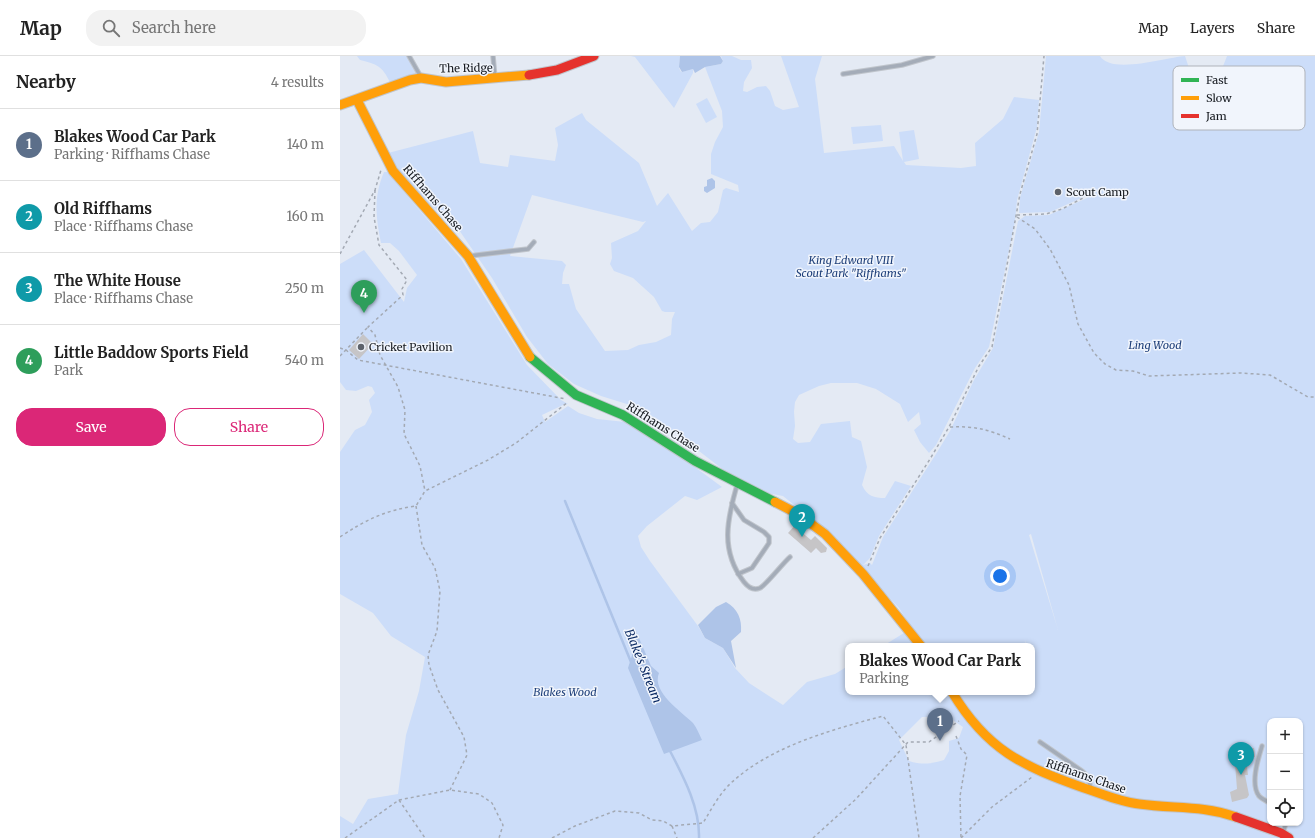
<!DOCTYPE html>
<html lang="en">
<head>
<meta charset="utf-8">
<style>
  body { margin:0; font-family:Merriweather,serif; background:#f2f2f2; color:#222 }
  .controls { position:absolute; right:12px; bottom:12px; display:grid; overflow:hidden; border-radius:8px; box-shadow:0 1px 3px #0004 }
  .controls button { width:36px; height:36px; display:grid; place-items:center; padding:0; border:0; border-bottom:1px solid #e0e0e0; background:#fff; color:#222; font:20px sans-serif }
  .you { position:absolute; left:660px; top:520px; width:14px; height:14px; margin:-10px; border:3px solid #fff; border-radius:50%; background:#1a73e8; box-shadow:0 0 0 6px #1a73e833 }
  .badge { display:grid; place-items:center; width:26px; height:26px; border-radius:50%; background:#db2777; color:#fff; font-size:13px; font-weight:700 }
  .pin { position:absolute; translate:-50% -33px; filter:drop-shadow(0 1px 2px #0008) }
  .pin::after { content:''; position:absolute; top:21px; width:14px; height:12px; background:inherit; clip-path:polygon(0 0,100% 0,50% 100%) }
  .popup { position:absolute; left:505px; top:587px; width:190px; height:52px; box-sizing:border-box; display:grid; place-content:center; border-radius:8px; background:#fff; filter:drop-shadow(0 1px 3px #0005); font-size:13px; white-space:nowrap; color:#767676 }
  .popup b { font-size:15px; color:#222 }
  .popup::after { content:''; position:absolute; left:50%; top:100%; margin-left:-8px; border:8px solid transparent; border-top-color:#fff }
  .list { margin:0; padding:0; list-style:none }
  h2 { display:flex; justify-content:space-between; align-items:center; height:52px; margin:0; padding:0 16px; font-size:17px }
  h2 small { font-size:13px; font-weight:400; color:#767676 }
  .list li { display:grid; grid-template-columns:26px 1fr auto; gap:12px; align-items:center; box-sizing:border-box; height:72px; padding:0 16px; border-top:1px solid #e0e0e0 }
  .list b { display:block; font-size:15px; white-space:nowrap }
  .list p { margin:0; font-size:13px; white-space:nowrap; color:#767676 }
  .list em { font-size:13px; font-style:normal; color:#767676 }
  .actions { display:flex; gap:8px; padding:12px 16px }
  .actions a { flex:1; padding:9px 0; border:1px solid #db2777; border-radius:16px; text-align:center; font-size:14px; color:#db2777 }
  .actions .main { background:#db2777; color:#fff }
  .icon { flex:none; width:22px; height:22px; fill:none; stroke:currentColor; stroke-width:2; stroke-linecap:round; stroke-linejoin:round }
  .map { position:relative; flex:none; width:975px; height:782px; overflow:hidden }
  header { display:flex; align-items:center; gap:24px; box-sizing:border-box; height:56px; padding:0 20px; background:#fff; border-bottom:1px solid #e0e0e0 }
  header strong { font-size:19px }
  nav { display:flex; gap:22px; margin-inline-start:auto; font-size:14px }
  .search { width:280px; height:36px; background:#f2f2f2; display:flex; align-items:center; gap:10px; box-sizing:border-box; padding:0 14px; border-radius:16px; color:#767676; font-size:15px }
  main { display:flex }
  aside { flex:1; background:#fff }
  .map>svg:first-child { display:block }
  .green { fill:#ccddf9; fill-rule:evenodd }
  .water { fill:#aec4e8 }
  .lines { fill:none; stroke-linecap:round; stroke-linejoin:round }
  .stream { stroke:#aec4e8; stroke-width:2.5 }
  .building { fill:#c6c5c7 }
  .lane-casing { stroke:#c0c5cc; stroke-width:5.5 }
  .fast-casing { stroke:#c0c5cc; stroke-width:11 }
  .slow-casing { stroke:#c0c5cc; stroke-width:11 }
  .jam-casing { stroke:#c0c5cc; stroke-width:11 }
  .path { stroke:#a3a9b3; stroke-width:1.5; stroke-dasharray:3 3; stroke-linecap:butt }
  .lane { stroke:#a4acb8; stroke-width:3.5 }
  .fast { stroke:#30b455; stroke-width:9 }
  .slow { stroke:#ff9f0a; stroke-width:9 }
  .jam { stroke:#e5322d; stroke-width:9 }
  .poi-dot { fill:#5d626a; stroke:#f1f5fc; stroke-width:1.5 }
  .labels { text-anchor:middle; stroke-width:3; stroke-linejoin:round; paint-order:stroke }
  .street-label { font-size:11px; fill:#15191f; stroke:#f1f5fc }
  .poi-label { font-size:11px; fill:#15191f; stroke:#f1f5fc; text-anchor:start }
  .park-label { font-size:11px; font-style:italic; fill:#1e3f79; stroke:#f1f5fc }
  .water-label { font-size:12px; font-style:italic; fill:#0c2b64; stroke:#f1f5fc }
  .key { fill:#f1f5fc; stroke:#afb3ba; stroke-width:1 }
  .key-label { font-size:11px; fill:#15191f }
</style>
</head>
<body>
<header>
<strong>Map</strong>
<div class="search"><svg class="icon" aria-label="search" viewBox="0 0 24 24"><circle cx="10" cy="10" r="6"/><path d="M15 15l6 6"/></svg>Search here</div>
<nav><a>Map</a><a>Layers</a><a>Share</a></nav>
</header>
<main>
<aside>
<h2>Nearby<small>4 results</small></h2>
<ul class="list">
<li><span class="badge" style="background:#5c6f8a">1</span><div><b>Blakes Wood Car Park</b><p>Parking · Riffhams Chase</p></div><em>140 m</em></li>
<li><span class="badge" style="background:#0f9aa8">2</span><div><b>Old Riffhams</b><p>Place · Riffhams Chase</p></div><em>160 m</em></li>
<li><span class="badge" style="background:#0f9aa8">3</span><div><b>The White House</b><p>Place · Riffhams Chase</p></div><em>250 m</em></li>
<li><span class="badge" style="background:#2e9e5b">4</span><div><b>Little Baddow Sports Field</b><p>Park</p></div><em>540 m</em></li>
</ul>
<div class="actions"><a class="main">Save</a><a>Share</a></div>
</aside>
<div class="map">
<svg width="975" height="782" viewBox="0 0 975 782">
  <rect width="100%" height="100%" fill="#e4eaf4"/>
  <g class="green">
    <path d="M17 0H71L78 18 50 26C42 10 37 8 20 4Z"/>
    <path d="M291 0H340L339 12 341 16 353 13V17L334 52 295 1Z"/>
    <path d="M381 0H392L401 4H411L412 12 404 26 403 35 407 36 417 31 426 30 430 35 435 50 443 54 459 51 441 0H482L475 23 484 97 554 90 563 105 559 76 574 74 579 103 564 106 566 109 621 112 636 110 635 87 663 63 674 41 699 44 697 71 677 144 675 165 649 291 635 312 596 389 589 397 580 386 574 374 581 368 579 356 568 366 560 348 536 333 517 327H491L479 330 459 339 455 346 454 356 455 370 453 383 458 387 470 386 481 368 510 365 512 381 521 385 527 411 522 429C527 440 534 442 545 442L555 425 571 430 539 480 530 502 523 509 530 507 532 509 543 481 596 398 610 375 634 324 653 292 678 165 685 160 709 159 747 142 746 140 710 156 679 157 680 142 699 76 706 0H760C771 19 828 1 845 0L850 15C875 25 878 25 887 0H975V782H0V760L13 768 28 743 58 738 66 679 79 635 85 601 51 580 33 557 0 538V396L15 374 25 369 32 356 29 344 35 337 32 331 28 330 16 335 6 334 0 326V208L24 194 64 246 67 232 77 219 59 195 50 187H41C36 162 33 142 44 116H47L121 203 187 309 221 344 228 348H225L202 359 205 366 228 350 239 357 257 363 295 367 382 431 357 444 345 440 307 470 298 480 301 491 310 505 358 570 365 582 383 592 395 612 409 627 443 649 467 626 495 618 508 610V636H692V590H685L686 584 684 590H543L572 572 559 552 500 489 494 481 443 440 422 436 385 415 316 362 290 349 261 340 234 328 208 308 187 281 152 222 119 174 77 137 61 117 48 97 133 75 140 107 168 111 170 99 215 105 218 89 215 72 242 57 246 64 299 107 317 150 328 137 352 175 361 167 370 166 378 156 383 134 386 132 399 136 398 129 371 118V98L375 86 383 71 382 55 365 11 381 8 383 5ZM192 139 303 166 306 165 298 175 271 187 272 202 270 208 274 215 293 222 314 241 322 255 325 256H335L332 263 331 279 316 286 299 289 288 294 265 295 236 253 229 228H222L223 217 226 209 222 205 170 200ZM691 478 718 574 689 479ZM607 660 623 671 619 682 609 685V695L604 704C591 708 582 709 569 705L559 684 582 661ZM930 665H960V767H930Z"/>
    <path d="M367 42 377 61 366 67 356 48Z"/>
    <path d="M541 69 543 85 513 88 511 71Z"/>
  </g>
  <g class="water">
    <path d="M340 0H380L383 5 381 8 365 11 355 17 353 13 342 16 339 11Z"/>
    <path d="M372 122 375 125V132L367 137 364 135V131L367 130V124Z"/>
    <path d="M386 546C398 553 402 563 401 576L391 585 396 612 383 592 365 582 358 569 376 551Z"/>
    <path d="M296 575 311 610 319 617C311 636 342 656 353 667 357 672 359 678 362 684L324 698 288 612 294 593Z"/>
  </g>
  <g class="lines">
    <g class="stream">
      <path d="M225 445 291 606"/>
      <path d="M329 693C343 720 360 751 359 782"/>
    </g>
  </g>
  <g class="building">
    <path d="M23 278 33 288 19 303 9 294Z"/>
    <path d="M458 466 463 471 460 475 471 484 475 480 487 492 486 496 481 497 476 492 471 497 448 477Z"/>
    <path d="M914 692 915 701 906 702 908 719H905L909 739 907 742 892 746 890 736 897 733 894 695Z"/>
  </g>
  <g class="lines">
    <defs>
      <g id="lane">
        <path d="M69 0 81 21"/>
        <path d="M153 0 155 22"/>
        <path d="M503 18 562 9 593 0"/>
        <path d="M129 200 188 193 194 186"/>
        <path d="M397 429C387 464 380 495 404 526 408 531 413 535 420 532 426 529 443 507 450 501"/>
        <path d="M392 447 404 464 424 476 429 481V487L412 512 398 518"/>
        <path d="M700 686 742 715 748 721 751 733"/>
        <path d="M922 690C918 703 910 728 919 740 922 743 926 745 930 747"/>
        <path d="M943 777 946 767"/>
      </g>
      <path id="fast" d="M190 301 236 339 283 359 355 405 435 446"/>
      <g id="slow">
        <path d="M17 44 53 115 128 200 190 301"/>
        <path d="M0 49 70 24 81 22 106 26 189 19"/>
        <path d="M435 446 458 458 485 478 523 518 581 590"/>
        <path d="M612 636C647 694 682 710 744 732 763 738 780 746 799 748 834 753 861 749 896 761"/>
      </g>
      <g id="jam">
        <path d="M189 19 217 14 254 0"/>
        <path d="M896 761 941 777 949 782"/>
      </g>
    </defs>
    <use href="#lane" class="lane-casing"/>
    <use href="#fast" class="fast-casing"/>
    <use href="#slow" class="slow-casing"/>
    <use href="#jam" class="jam-casing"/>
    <g class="path">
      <path d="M35 134 34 161 39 189 67 224 62 233 63 239 28 271 35 279 40 299 58 331 65 354 64 378 80 410 85 435"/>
      <path d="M677 159 706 158 722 153 745 141"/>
      <path d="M677 161 695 173 710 193 729 229 738 268 754 297 765 308 776 314 793 315 809 320 901 317 930 319 968 341H975"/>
      <path d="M0 198 35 134 41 114"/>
      <path d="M0 292 6 294 18 304 226 343"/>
      <path d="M0 300 28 271"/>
      <path d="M610 371C635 370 647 373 670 383"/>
      <path d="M76 450 82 489 95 512 100 535 97 575 88 599 89 609 98 634 124 681 127 699 110 734"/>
      <path d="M0 481C25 464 46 454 76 450L85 435 148 404 176 387 228 346"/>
      <path d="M528 510 540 482 590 403 609 371 639 310 652 291 680 138 697 78 704 0"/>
      <path d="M616 680 621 693 627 699 620 740 621 782"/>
      <path d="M59 744 85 782"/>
      <path d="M332 770 337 782"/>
      <path d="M5 782 59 744 110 734 139 738 152 747 163 769 159 782"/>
      <path d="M212 782 235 770 275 755 299 757 312 764 323 765 332 770 363 767C371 754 379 738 391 727 431 690 491 674 543 660L566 689 579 782"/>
      <path d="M473 782 516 743 568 686H589L619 665"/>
      <path d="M621 782 652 751 692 721"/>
    </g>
    <use href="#lane" class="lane"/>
    <use href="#fast" class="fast"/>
    <use href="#slow" class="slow"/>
    <use href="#jam" class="jam"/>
  </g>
  <g class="poi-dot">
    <circle cx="718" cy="136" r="4"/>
    <circle cx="21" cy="291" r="4"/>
  </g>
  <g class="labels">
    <g class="street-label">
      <text transform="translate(126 12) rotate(-1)" y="4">The Ridge</text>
      <text transform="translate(93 142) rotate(49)" y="4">Riffhams Chase</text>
      <text transform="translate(323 371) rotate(32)" y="4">Riffhams Chase</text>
      <text transform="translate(746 720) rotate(19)" y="4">Riffhams Chase</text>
    </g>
    <g class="poi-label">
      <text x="726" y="140">Scout Camp</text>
      <text x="29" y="295">Cricket Pavilion</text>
    </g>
    <g class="park-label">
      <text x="511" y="208">King Edward VIII<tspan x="511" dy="13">Scout Park "Riffhams"</tspan></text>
      <text x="815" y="293">Ling Wood</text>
      <text x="225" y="640">Blakes Wood</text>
    </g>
    <g class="water-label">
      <text transform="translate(303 610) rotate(68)" y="4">Blake's Stream</text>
    </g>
  </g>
  <rect x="833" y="10" width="132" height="64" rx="6" class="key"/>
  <rect x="841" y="22" width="18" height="4" fill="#30b455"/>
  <rect x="841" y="40" width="18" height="4" fill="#ff9f0a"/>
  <rect x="841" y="58" width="18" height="4" fill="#e5322d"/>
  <g class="key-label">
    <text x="866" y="28">Fast</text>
    <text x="866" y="46">Slow</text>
    <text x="866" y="64">Jam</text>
  </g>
</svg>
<div class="controls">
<button>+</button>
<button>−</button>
<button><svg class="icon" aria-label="locate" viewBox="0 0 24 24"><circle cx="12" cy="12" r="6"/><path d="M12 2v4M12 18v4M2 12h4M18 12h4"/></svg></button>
</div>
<div class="you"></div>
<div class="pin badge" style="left:600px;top:685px;background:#5c6f8a">1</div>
<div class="popup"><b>Blakes Wood Car Park</b>Parking</div>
<div class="pin badge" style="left:462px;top:481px;background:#0f9aa8">2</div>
<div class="pin badge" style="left:901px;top:719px;background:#0f9aa8">3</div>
<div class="pin badge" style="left:24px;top:257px;background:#2e9e5b">4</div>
</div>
</main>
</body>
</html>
